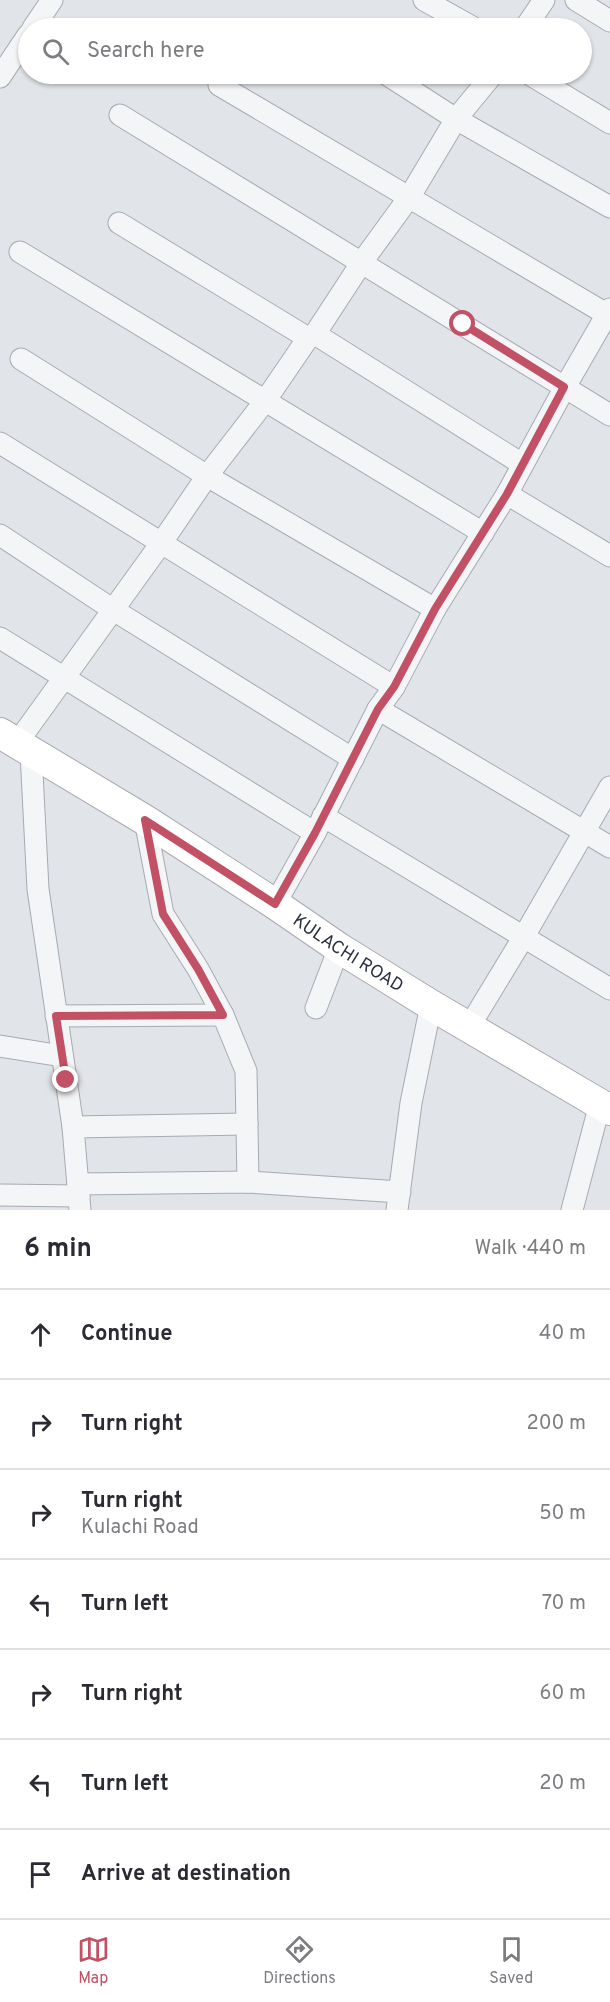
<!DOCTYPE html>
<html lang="en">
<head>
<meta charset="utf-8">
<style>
  body { margin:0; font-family:Overpass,sans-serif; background:#f2f2f3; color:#2b2b33 }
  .stop { position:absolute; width:18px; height:18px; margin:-14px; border:4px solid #c25165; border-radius:50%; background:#fff }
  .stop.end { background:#c25165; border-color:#fff; box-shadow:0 2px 6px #0008 }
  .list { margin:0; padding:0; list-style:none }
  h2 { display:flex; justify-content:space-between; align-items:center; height:78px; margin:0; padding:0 24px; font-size:26px }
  h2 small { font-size:20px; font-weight:400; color:#7c7c81 }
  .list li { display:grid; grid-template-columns:39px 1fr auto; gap:18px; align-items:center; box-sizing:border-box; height:90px; padding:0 24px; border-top:2px solid #e1e1e2 }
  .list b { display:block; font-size:22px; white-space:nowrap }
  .list p { margin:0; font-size:20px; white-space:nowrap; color:#7c7c81 }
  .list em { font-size:20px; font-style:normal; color:#7c7c81 }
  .icon { flex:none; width:33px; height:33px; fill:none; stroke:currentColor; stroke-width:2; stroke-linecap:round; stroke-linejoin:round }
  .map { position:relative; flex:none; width:610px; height:1210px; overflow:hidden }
  .search { position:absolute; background:#fff; box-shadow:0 2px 4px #0004; left:18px; right:18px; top:18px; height:66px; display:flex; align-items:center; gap:15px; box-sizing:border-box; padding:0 21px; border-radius:33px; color:#7c7c81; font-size:22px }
  .sheet { height:708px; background:#fff }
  nav { display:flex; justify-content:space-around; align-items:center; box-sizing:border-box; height:84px; border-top:2px solid #e1e1e2; background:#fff; font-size:16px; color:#7c7c81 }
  nav a { display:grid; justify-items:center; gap:3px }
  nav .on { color:#c25165 }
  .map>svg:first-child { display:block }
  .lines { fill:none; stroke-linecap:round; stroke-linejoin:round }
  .street-casing { stroke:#a7abb2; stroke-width:23 }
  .secondary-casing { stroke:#a7abb2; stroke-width:32 }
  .street { stroke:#f3f5f7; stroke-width:21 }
  .secondary { stroke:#fff; stroke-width:30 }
  .route { stroke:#c25165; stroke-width:8 }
  .labels { text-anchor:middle; stroke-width:6; stroke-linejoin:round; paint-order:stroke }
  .street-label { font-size:18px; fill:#2b323f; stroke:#f0f3f6 }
</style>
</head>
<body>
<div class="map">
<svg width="610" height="1210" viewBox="0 0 610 1210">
  <rect width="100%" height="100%" fill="#e1e4e8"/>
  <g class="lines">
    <defs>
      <g id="street">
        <path d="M424 0 474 28"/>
        <path d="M576 0 610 21"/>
        <path d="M33 28 52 0"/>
        <path d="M525 28 544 0"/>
        <path d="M386 74 456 119 610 207"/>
        <path d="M529 74 610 123"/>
        <path d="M0 77 28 35"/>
        <path d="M219 85 608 315"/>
        <path d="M120 115 610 415"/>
        <path d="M119 223 308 338"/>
        <path d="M20 252 483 533"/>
        <path d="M315 334 522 464"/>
        <path d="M21 359 207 476 435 609"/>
        <path d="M0 443 394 687"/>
        <path d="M507 494 610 556"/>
        <path d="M0 535 112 609 353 759"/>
        <path d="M0 638 315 833"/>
        <path d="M378 709 610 847"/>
        <path d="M17 743 162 542 207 476 265 401 308 338 315 334 362 262 410 196 456 119 493 74"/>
        <path d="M31 753 38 889 73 1127 80 1210"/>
        <path d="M323 816 610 989"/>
        <path d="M145 820 163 914 198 969 223 1015 246 1071 248 1182"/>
        <path d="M275 904 315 833 378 709 394 687 435 609 507 494 565 387 610 309"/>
        <path d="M316 1008 339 948"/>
        <path d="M56 1016 223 1015"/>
        <path d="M469 1027 523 938 610 787"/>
        <path d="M0 1046 62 1056"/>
        <path d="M73 1127 247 1124"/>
        <path d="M78 1184 248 1182 400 1192"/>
        <path d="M0 1195 79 1196"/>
        <path d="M397 1210 411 1103 431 1005"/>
        <path d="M572 1210 600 1104"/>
      </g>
      <g id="secondary">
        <path id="s1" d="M0 733 145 820 275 904 339 948 431 1005 610 1110"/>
      </g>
    </defs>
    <use href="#street" class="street-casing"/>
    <use href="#secondary" class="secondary-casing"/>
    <use href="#street" class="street"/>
    <use href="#secondary" class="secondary"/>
  </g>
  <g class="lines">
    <path class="route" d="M66 1080 56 1016 223 1015 198 969 163 914 145 820 275 904 315 833 378 709 394 687 435 609 507 494 564 387 463 324"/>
  </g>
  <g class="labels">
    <g class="street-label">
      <text dy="6" stroke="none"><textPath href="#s1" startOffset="412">KULACHI ROAD</textPath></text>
    </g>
  </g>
</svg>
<div class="stop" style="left:463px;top:324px"></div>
<div class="stop end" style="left:66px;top:1080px"></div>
<div class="search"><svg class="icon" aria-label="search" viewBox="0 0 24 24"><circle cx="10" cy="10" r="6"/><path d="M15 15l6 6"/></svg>Search here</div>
</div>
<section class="sheet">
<h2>6 min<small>Walk · 440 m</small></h2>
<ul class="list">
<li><svg class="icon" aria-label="ahead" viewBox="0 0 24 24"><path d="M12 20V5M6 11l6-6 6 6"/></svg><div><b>Continue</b></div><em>40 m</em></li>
<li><svg class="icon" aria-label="right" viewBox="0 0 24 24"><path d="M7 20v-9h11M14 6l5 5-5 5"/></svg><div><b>Turn right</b></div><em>200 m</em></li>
<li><svg class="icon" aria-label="right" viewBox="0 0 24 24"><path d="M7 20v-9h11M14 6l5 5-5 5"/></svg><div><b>Turn right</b><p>Kulachi Road</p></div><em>50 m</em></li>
<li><svg class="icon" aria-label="left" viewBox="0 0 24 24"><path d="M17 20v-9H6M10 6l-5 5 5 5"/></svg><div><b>Turn left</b></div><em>70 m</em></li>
<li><svg class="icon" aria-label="right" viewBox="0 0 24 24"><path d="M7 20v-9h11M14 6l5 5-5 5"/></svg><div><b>Turn right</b></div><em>60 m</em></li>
<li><svg class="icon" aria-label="left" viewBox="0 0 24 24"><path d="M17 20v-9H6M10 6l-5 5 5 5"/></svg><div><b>Turn left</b></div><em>20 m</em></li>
<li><svg class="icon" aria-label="arrive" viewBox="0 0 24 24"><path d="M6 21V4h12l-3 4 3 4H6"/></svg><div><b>Arrive at destination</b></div></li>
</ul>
</section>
<nav>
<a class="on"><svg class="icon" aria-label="map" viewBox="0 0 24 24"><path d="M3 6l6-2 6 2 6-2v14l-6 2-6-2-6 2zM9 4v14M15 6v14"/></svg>Map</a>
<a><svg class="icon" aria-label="directions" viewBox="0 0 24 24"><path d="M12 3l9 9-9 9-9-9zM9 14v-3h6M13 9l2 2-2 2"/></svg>Directions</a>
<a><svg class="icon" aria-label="saved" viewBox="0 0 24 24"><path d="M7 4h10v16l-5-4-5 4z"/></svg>Saved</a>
</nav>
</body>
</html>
